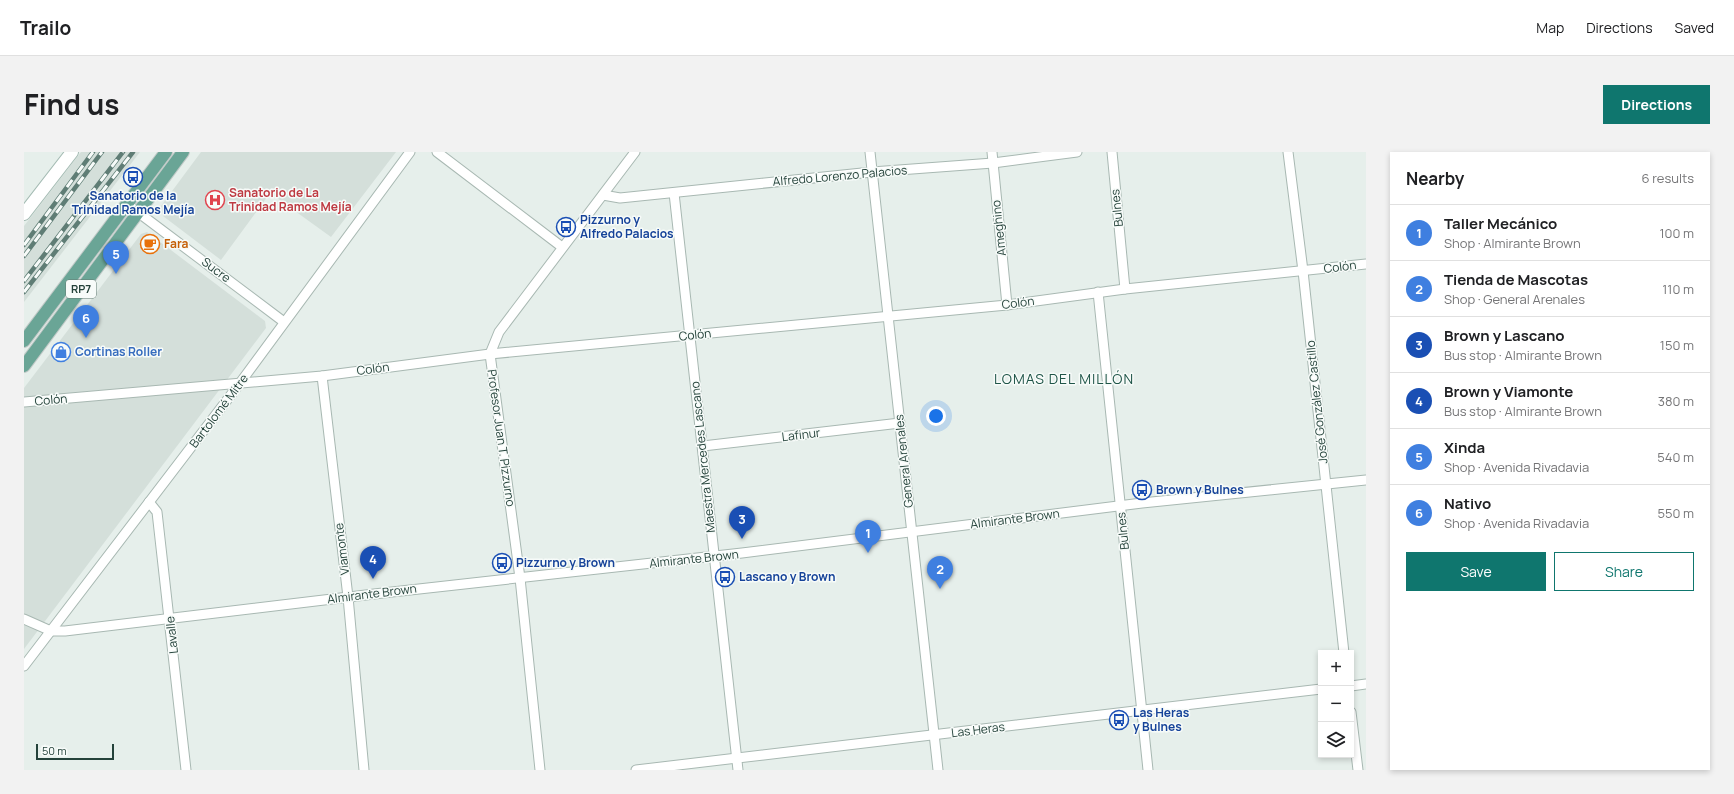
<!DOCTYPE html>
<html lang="en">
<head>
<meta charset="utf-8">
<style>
  body { margin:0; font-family:Manrope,sans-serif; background:#f2f2f2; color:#202124 }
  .controls { position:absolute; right:12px; bottom:12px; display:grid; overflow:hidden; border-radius:0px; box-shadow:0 2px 6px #0003 }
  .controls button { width:36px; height:36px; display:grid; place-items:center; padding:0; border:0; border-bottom:1px solid #e0e0e0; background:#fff; color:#202124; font:20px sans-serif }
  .scale { position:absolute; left:12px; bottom:10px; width:78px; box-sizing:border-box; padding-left:4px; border:2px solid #24423a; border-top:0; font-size:11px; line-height:14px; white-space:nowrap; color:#24423a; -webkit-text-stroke:3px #f7fbf9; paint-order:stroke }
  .you { position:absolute; left:912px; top:264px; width:14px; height:14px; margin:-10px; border:3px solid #fff; border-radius:50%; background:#1a73e8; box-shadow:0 0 0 6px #1a73e833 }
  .badge { display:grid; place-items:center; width:26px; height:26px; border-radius:50%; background:#0f766e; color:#fff; font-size:13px; font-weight:700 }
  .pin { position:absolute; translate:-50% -33px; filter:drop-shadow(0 1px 2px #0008) }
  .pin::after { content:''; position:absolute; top:21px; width:14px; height:12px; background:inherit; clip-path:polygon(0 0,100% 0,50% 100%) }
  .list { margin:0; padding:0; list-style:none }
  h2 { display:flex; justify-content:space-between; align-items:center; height:52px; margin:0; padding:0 16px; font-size:17px }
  h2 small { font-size:13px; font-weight:400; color:#757577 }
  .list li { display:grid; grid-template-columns:26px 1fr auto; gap:12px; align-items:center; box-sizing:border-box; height:56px; padding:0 16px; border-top:1px solid #e0e0e0 }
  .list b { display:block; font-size:15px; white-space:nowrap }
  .list p { margin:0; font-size:13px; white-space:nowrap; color:#757577 }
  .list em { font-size:13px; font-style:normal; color:#757577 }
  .actions { display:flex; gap:8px; padding:12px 16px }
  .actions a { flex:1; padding:9px 0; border:1px solid #0f766e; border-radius:0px; text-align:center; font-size:14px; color:#0f766e }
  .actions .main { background:#0f766e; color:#fff }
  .icon { flex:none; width:22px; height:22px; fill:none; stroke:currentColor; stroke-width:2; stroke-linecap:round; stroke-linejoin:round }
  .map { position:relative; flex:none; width:1342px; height:618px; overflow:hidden; border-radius:0px }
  header { display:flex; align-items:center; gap:24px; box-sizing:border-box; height:56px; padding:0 20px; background:#fff; border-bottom:1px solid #e0e0e0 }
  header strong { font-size:19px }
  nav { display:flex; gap:22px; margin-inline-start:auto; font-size:14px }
  .intro { display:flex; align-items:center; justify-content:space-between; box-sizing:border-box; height:96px; padding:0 24px }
  h1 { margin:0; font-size:28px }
  .button { padding:10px 18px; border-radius:0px; background:#0f766e; color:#fff; font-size:14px; font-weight:700 }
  main { display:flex; gap:24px; padding:0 24px }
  aside { flex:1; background:#fff; border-radius:0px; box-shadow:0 2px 6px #0003 }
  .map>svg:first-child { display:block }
  .built { fill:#d4dfda }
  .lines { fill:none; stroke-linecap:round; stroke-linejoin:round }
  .minor-casing { stroke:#a8b8b2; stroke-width:11 }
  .secondary-casing { stroke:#a4bbb3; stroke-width:14 }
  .primary-casing { stroke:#c2cac8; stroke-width:14 }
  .minor { stroke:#fff; stroke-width:9 }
  .secondary { stroke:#fff; stroke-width:12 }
  .primary { stroke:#6aa596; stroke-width:12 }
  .rail-casing { stroke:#5f7d75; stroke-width:4.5 }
  .rail { stroke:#f7fbf9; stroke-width:3; stroke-dasharray:9; stroke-linecap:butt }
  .labels { text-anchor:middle; stroke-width:3; stroke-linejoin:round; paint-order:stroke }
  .shield { fill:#f7fbf9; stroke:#637a73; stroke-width:1 }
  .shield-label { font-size:11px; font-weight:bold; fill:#24423a }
  .street-label { font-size:12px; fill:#24423a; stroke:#f7fbf9 }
  .health-label { font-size:12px; font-weight:bold; fill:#be3a42; stroke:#f7fbf9; text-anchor:start }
  .transit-label { font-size:12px; font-weight:bold; fill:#164399; stroke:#f7fbf9; text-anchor:start }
  .food-label { font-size:12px; font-weight:bold; fill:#c56008; stroke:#f7fbf9; text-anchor:start }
  .shop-label { font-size:12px; font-weight:bold; fill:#366cbe; stroke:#f7fbf9; text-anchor:start }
  .quarter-label { font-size:14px; letter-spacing:1px; fill:#1f5548; stroke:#f7fbf9 }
</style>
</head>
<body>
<header>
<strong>Trailo</strong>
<nav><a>Map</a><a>Directions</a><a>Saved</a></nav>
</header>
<div class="intro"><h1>Find us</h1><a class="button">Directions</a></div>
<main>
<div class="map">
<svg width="1342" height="618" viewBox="0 0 1342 618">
  <rect width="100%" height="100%" fill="#e6efeb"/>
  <g class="built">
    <path d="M57 0H116L0 150V74Z"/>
    <path d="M177 0H372L307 85 246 41 197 108 139 64 137 54Z"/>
    <path d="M123 80 241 169 242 176 0 497V236L117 82Z"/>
  </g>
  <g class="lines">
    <defs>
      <g id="minor">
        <path d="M413 0 538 95"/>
        <path d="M846 0 914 618"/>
        <path d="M968 0 983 153"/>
        <path d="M1088 0 1101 137"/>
        <path d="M1264 0 1279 119 1320 501"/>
        <path d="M650 41 714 618"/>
        <path d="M579 43 596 46 848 20 969 11 1053 0"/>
        <path d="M103 52 260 170"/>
        <path d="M1074 140 1124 618"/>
        <path d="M298 224 324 445 340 618"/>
        <path d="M0 250 298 224 466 202 983 153 1101 137 1342 112"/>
        <path d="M679 294 876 271"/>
        <path d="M125 350 133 360 162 618"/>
        <path d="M0 467 27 479H41L350 442 718 401 1118 351 1342 328"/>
        <path d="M0 514 216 231 386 0"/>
        <path d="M1327 534 1342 532"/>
        <path d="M1327 560 1334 618"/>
        <path d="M516 618 496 426 466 202 475 180 611 0"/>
        <path d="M612 618 1297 537"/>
      </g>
      <path id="secondary" d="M0 62 48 0"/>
      <g id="primary">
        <path d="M0 189 142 0"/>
        <path d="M0 214 159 0"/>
      </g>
    </defs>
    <use href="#minor" class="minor-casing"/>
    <use href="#secondary" class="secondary-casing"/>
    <use href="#primary" class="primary-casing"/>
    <use href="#minor" class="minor"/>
    <use href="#secondary" class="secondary"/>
    <use href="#primary" class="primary"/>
    <defs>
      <g id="rail">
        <path d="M0 93 69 0"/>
        <path d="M0 104 78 0"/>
        <path d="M0 129 99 0"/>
        <path d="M0 140 109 0"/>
      </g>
    </defs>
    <use href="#rail" class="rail-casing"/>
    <use href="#rail" class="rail"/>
  </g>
  <defs>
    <symbol id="bus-ring" viewBox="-11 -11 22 22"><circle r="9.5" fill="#f7fbf9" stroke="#1a4fb4" stroke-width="1.5"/><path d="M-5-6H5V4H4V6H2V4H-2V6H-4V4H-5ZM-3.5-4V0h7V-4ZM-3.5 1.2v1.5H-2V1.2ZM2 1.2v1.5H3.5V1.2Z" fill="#1a4fb4"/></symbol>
    <symbol id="hospital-ring" viewBox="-11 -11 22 22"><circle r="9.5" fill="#f7fbf9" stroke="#e0444e" stroke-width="1.5"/><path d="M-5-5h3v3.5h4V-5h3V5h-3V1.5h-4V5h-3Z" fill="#e0444e"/></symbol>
    <symbol id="cafe-ring" viewBox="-11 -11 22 22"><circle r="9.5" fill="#f7fbf9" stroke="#e8710a" stroke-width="1.5"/><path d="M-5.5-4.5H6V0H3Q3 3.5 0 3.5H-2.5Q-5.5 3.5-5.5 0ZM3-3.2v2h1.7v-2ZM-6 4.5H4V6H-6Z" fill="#e8710a"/></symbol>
    <symbol id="shop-ring" viewBox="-11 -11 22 22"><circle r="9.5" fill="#f7fbf9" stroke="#3f7fe0" stroke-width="1.5"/><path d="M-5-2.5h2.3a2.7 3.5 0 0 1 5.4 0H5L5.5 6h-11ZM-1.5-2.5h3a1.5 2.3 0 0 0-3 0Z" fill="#3f7fe0"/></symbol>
  </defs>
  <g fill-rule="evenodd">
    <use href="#bus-ring" x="98" y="14" width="22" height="22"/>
    <use href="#hospital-ring" x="180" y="37" width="22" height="22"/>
    <use href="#bus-ring" x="531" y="64" width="22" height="22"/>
    <use href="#cafe-ring" x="115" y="81" width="22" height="22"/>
    <use href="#shop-ring" x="26" y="189" width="22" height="22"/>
    <use href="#bus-ring" x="1107" y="327" width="22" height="22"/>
    <use href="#bus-ring" x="467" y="400" width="22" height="22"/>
    <use href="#bus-ring" x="690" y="414" width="22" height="22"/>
    <use href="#bus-ring" x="1084" y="557" width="22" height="22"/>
  </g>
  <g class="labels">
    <rect class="shield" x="42" y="128" width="30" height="18" rx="3"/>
    <g class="shield-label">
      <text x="57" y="141">RP7</text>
    </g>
    <g class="street-label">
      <text transform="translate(816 24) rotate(-5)" y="4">Alfredo Lorenzo Palacios</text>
      <text transform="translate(1093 56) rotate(-96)" y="4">Bulnes</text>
      <text transform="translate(975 76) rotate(-96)" y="4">Ameghino</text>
      <text transform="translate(1316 115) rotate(-7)" y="4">Colón</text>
      <text transform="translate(192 118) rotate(37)" y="4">Sucre</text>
      <text transform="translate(994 151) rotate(-7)" y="4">Colón</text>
      <text transform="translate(671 183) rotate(-6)" y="4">Colón</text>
      <text transform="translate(349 217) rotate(-7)" y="4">Colón</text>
      <text transform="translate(27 248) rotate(-5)" y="4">Colón</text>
      <text transform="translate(1293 250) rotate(-96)" y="4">José González Castillo</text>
      <text transform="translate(195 259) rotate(-53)" y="4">Bartolomé Mitre</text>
      <text transform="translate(777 283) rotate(-7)" y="4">Lafinur</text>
      <text transform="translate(477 286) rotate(82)" y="4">Profesor Juan T. Pizzurno</text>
      <text transform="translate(679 305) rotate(-96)" y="4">Maestra Mercedes Lascano</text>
      <text transform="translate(880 309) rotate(-96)" y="4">General Arenales</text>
      <text transform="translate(991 367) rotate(-7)" y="4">Almirante Brown</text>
      <text transform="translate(1099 379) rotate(-96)" y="4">Bulnes</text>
      <text transform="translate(318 397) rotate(-97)" y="4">Viamonte</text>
      <text transform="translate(670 407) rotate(-6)" y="4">Almirante Brown</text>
      <text transform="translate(348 442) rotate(-7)" y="4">Almirante Brown</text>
      <text transform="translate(148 483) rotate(-96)" y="4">Lavalle</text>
      <text transform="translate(954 578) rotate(-7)" y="4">Las Heras</text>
    </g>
    <g class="health-label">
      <text x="205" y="45">Sanatorio de La<tspan x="205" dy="14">Trinidad Ramos Mejía</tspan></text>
    </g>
    <g class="transit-label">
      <text x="109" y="48" text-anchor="middle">Sanatorio de la<tspan x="109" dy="14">Trinidad Ramos Mejía</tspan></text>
      <text x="556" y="72">Pizzurno y<tspan x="556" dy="14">Alfredo Palacios</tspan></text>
      <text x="1132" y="342">Brown y Bulnes</text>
      <text x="492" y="415">Pizzurno y Brown</text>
      <text x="715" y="429">Lascano y Brown</text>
      <text x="1109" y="565">Las Heras<tspan x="1109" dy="14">y Bulnes</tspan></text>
    </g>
    <g class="food-label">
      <text x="140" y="96">Fara</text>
    </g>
    <g class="shop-label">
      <text x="51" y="204">Cortinas Roller</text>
    </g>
    <g class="quarter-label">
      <text x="1040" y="232">LOMAS DEL MILLÓN</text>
    </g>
  </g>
</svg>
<div class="controls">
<button>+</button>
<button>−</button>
<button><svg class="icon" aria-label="layers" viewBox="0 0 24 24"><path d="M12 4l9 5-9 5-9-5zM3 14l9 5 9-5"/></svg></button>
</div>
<div class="scale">50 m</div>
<div class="you"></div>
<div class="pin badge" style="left:844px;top:401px;background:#3f7fe0">1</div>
<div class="pin badge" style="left:916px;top:437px;background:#3f7fe0">2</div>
<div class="pin badge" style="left:718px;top:387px;background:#1a4fb4">3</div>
<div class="pin badge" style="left:349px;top:427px;background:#1a4fb4">4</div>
<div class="pin badge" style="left:92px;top:122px;background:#3f7fe0">5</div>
<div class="pin badge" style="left:62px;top:186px;background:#3f7fe0">6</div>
</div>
<aside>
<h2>Nearby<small>6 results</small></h2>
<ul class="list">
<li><span class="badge" style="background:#3f7fe0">1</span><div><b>Taller Mecánico</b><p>Shop · Almirante Brown</p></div><em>100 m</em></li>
<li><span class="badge" style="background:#3f7fe0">2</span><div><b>Tienda de Mascotas</b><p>Shop · General Arenales</p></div><em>110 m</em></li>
<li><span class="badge" style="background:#1a4fb4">3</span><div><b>Brown y Lascano</b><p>Bus stop · Almirante Brown</p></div><em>150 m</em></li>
<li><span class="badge" style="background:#1a4fb4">4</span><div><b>Brown y Viamonte</b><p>Bus stop · Almirante Brown</p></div><em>380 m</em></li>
<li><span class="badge" style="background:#3f7fe0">5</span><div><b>Xinda</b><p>Shop · Avenida Rivadavia</p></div><em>540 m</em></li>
<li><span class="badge" style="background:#3f7fe0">6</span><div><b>Nativo</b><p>Shop · Avenida Rivadavia</p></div><em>550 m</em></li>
</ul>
<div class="actions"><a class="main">Save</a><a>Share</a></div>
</aside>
</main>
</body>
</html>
